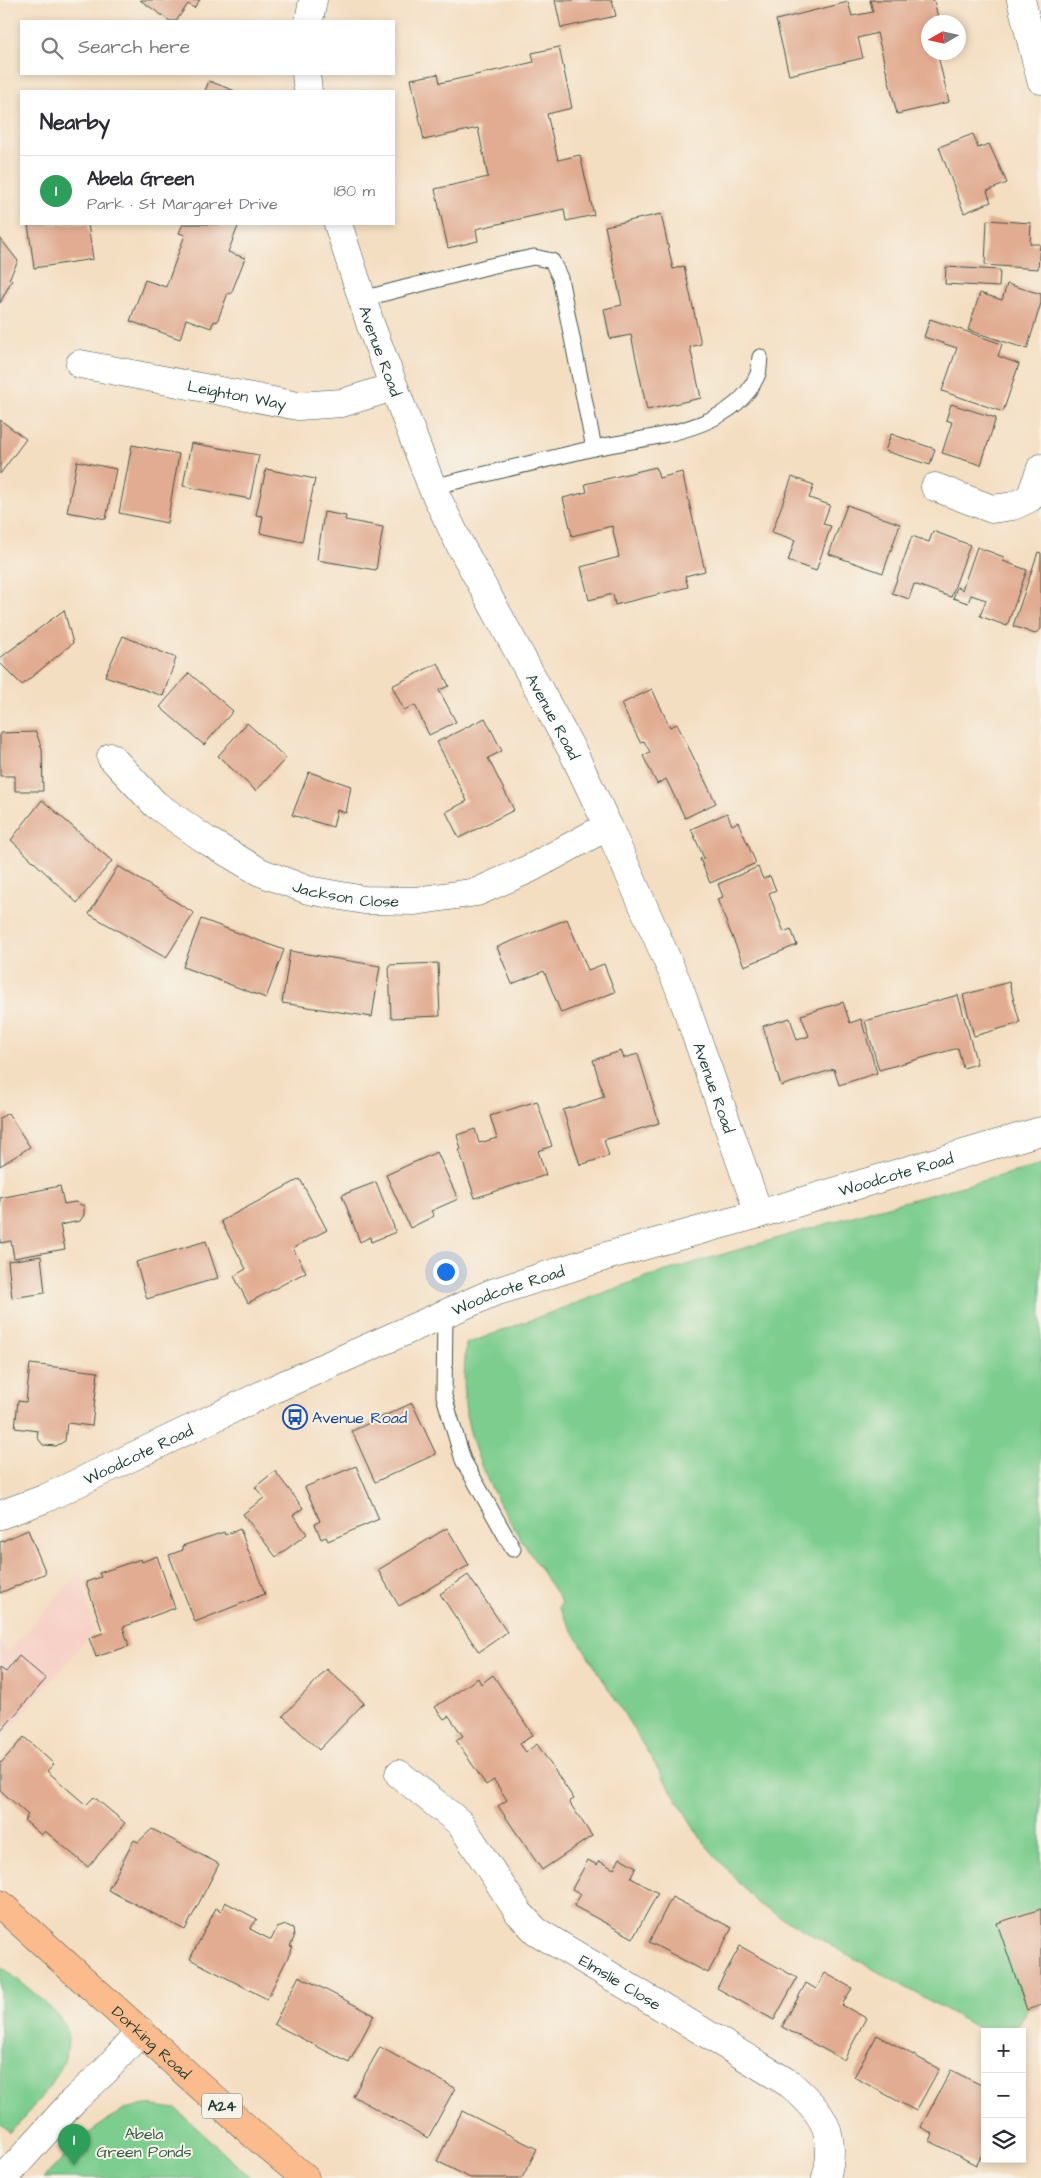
<!DOCTYPE html>
<html lang="en">
<head>
<meta charset="utf-8">
<style>
  body { margin:0; font-family:"Architects Daughter",sans-serif; background:#f7f7f7; color:#2b2b33 }
  .controls { position:absolute; right:15px; bottom:15px; display:grid; overflow:hidden; border-radius:0px; box-shadow:0 2px 8px #0003 }
  .controls button { width:45px; height:45px; display:grid; place-items:center; padding:0; border:0; border-bottom:1px solid #e1e1e2; background:#fff; color:#2b2b33; font:25px sans-serif }
  .compass { position:absolute; left:921px; top:15px; width:45px; height:45px; border-radius:50%; background:#fff; box-shadow:0 2px 8px #0003; rotate:261deg }
  .you { position:absolute; left:445px; top:1271px; width:18px; height:18px; margin:-12px; border:4px solid #fff; border-radius:50%; background:#1a73e8; box-shadow:0 0 0 8px #1a73e833 }
  .badge { display:grid; place-items:center; width:32px; height:32px; border-radius:50%; background:#d1495b; color:#fff; font-size:16px; font-weight:700 }
  .pin { position:absolute; translate:-50% -41px; filter:drop-shadow(0 1px 2px #0008) }
  .pin::after { content:''; position:absolute; top:26px; width:18px; height:15px; background:inherit; clip-path:polygon(0 0,100% 0,50% 100%) }
  .list { margin:0; padding:0; list-style:none }
  h2 { display:flex; justify-content:space-between; align-items:center; height:65px; margin:0; padding:0 20px; font-size:21px }
  h2 small { font-size:16px; font-weight:400; color:#7c7c81 }
  .list li { display:grid; grid-template-columns:32px 1fr auto; gap:15px; align-items:center; box-sizing:border-box; height:70px; padding:0 20px; border-top:1px solid #e1e1e2 }
  .list b { display:block; font-size:19px; white-space:nowrap }
  .list p { margin:0; font-size:16px; white-space:nowrap; color:#7c7c81 }
  .list em { font-size:16px; font-style:normal; color:#7c7c81 }
  .icon { flex:none; width:28px; height:28px; fill:none; stroke:currentColor; stroke-width:2; stroke-linecap:round; stroke-linejoin:round }
  .map { position:relative; flex:none; width:1041px; height:2178px; overflow:hidden }
  .search { position:absolute; background:#fff; box-shadow:0 2px 8px #0003; left:20px; top:20px; width:375px; height:55px; display:flex; align-items:center; gap:12px; box-sizing:border-box; padding:0 18px; border-radius:0px; color:#7c7c81; font-size:19px }
  .panel { position:absolute; background:#fff; box-shadow:0 2px 8px #0003; left:20px; top:90px; width:375px; height:135px; border-radius:0px }
  .map>svg:first-child { display:block }
  .built { fill:#f7d1c7 }
  .green { fill:#7ccd8e; stroke:#4e8561 }
  .building { fill:#e1ac91 }
  .lines { fill:none; stroke-linecap:round; stroke-linejoin:round }
  .lane-casing { stroke:#3f5549; stroke-width:17 }
  .street-casing { stroke:#3f5549; stroke-width:29 }
  .highway-casing { stroke:#3f5549; stroke-width:29 }
  .lane { stroke:#fff; stroke-width:15 }
  .street { stroke:#fff; stroke-width:28 }
  .highway { stroke:#fbbb8d; stroke-width:28 }
  .labels { text-anchor:middle; stroke-width:4; stroke-linejoin:round; paint-order:stroke }
  .shield { fill:#f7f3e8; stroke:#60746a; stroke-width:1 }
  .shield-label { font-size:15px; font-weight:bold; fill:#1f3d34 }
  .street-label { font-size:16px; fill:#1f3d34; stroke:#f7f3e8 }
  .transit-label { font-size:16px; fill:#164399; stroke:#f7f3e8; text-anchor:start }
  .park-label { font-size:16px; fill:#325a46; stroke:#f7f3e8 }
</style>
</head>
<body>
<div class="map">
<svg width="1041" height="2178" viewBox="0 0 1041 2178">
  <rect width="100%" height="100%" fill="#f7f3e8"/>
  <filter id="ink" filterUnits="userSpaceOnUse"><feTurbulence type="fractalNoise" baseFrequency=".02" numOctaves="2"/><feDisplacementMap in="SourceGraphic" scale="10" xChannelSelector="R" yChannelSelector="G"/><feConvolveMatrix kernelMatrix="1 2 1 2 8 2 1 2 1" color-interpolation-filters="sRGB"/></filter>
  <filter id="wash" filterUnits="userSpaceOnUse"><feTurbulence type="fractalNoise" baseFrequency=".0096" numOctaves="4" result="noise"/><feDisplacementMap in="SourceGraphic" scale="20" xChannelSelector="R" yChannelSelector="G"/><feGaussianBlur stdDeviation="1.12" result="paint"/><feColorMatrix in="noise" values="0 0 0 0 0 0 0 0 0 0 0 0 0 0 0 0 0 1.4 0 .05"/><feComposite in="paint" operator="in"/></filter>
  <g filter="url(#wash)">
    <rect width="100%" height="100%" fill="#f4dec1"/>
    <path class="built" d="M80 1571 82 1575 93 1632 0 1739V1643L9 1652Z"/>
    <g class="green">
      <path d="M1041 1165V2005L1027 2010 1013 2032H985L758 1904 703 1842 558 1607 562 1603C528 1548 484 1492 469 1428 462 1400 464 1372 466 1344L649 1276 880 1208Z"/>
      <path d="M0 1965C19 1981 41 1997 58 2016 91 2053 33 2105 10 2133L0 2124Z"/>
      <path d="M145 2105 176 2109 251 2178H44L69 2151 92 2131 124 2109Z"/>
    </g>
    <g id="blocks">
      <g class="building">
        <path d="M140 0H200L194 8 188 4 176 21H170Z"/>
        <path d="M555 0H612L616 16 561 28Z"/>
        <path d="M870 0H934L939 22H928V52H937L949 102 897 114 877 33 858 38 863 58 789 75 776 20 848 2 852 16 873 12Z"/>
        <path d="M559 47 572 108 547 114 558 160 580 155 594 215 566 221 564 209 476 229 478 241 448 248 435 189 488 177 478 128 424 140 411 79 438 74 440 83 534 62 532 53Z"/>
        <path d="M209 81 235 91H205Z"/>
        <path d="M973 134 978 148 989 144 1007 183 987 191 991 202 964 213 939 147Z"/>
        <path d="M661 214 673 269 684 266 701 344 690 347 701 398 647 410 631 335 610 339 604 309 622 305 605 226Z"/>
        <path d="M987 220 1031 223 1030 244H1040L1038 269 985 265Z"/>
        <path d="M28 224H88L93 259 34 268Z"/>
        <path d="M183 224H239L228 252 245 258 231 294 228 293 217 322 214 321 211 328 186 319 180 339 130 321 145 280 166 287 185 235 179 233Z"/>
        <path d="M0 238 18 261 9 279 12 280 0 303Z"/>
        <path d="M946 267 1000 270 999 287 945 284Z"/>
        <path d="M1007 284 1041 294V303L1027 349 968 330 980 293 1002 300Z"/>
        <path d="M930 319 1002 344 998 356 1019 364 1003 412 942 391 957 348 924 337Z"/>
        <path d="M951 404 996 418 981 465 942 453 952 422 946 420Z"/>
        <path d="M0 420 26 439 0 474Z"/>
        <path d="M891 434 935 449 930 465 885 451Z"/>
        <path d="M191 443 259 455 250 499 183 486Z"/>
        <path d="M132 445 179 454 167 523 119 513Z"/>
        <path d="M77 461 116 469 106 519 67 512Z"/>
        <path d="M656 467 659 478 682 472 705 571 685 576 688 587 615 605 613 594 589 600 581 567 619 557 612 526 572 536 563 498 587 492 585 484Z"/>
        <path d="M266 469 315 479 302 542 260 533 263 516 256 515Z"/>
        <path d="M792 477 814 485 809 498 830 505 823 524 831 526 816 571 788 561 795 540 772 532Z"/>
        <path d="M847 505 900 524 883 573 829 554Z"/>
        <path d="M324 512 346 516 345 520 383 527 376 570 317 560Z"/>
        <path d="M933 531 970 545 951 597 914 584 909 599 892 593 912 536 929 542Z"/>
        <path d="M977 547 1004 557 1003 561 1027 570 1007 626 980 616 986 600 971 595 968 603 953 598 957 587 962 590Z"/>
        <path d="M1038 552 1041 553V629L1035 634 1013 626Z"/>
        <path d="M64 610 73 643 22 685 0 663V658Z"/>
        <path d="M123 636 176 658 163 696 105 676Z"/>
        <path d="M438 663 449 686 439 690 456 722 429 735 415 705 404 710 392 686Z"/>
        <path d="M189 673 233 711 204 745 160 707Z"/>
        <path d="M652 689 670 727 677 724 716 803 685 818 666 779 657 784 643 756 650 752 644 741 640 742 621 704Z"/>
        <path d="M485 718 502 751 488 758 514 810 459 838 446 812 467 801 437 742Z"/>
        <path d="M247 723 286 758 256 791 218 756Z"/>
        <path d="M36 732 42 749 43 791H15V776H0V733Z"/>
        <path d="M309 772 351 786 346 813 337 810 333 827 292 815Z"/>
        <path d="M42 800 112 861 77 903 11 840Z"/>
        <path d="M727 813 732 825 738 822 756 863 710 883 700 859 704 858 691 829Z"/>
        <path d="M118 866 194 913 166 958 89 914Z"/>
        <path d="M758 867 763 879 770 876 776 890 769 893 776 912 784 932 791 929 797 945 744 966 717 899 723 897 718 884Z"/>
        <path d="M201 919 284 950 266 998 183 967Z"/>
        <path d="M567 919 588 970 604 964 615 992 561 1013 544 971 512 984 497 947Z"/>
        <path d="M290 951 380 966 372 1017 282 1003Z"/>
        <path d="M438 963 440 1016 391 1018 389 965Z"/>
        <path d="M1009 982 1020 1023 974 1036 963 995Z"/>
        <path d="M958 995 977 1064 963 1068 958 1048 879 1070 865 1021Z"/>
        <path d="M843 1002 850 1023 861 1019 877 1073 839 1085 834 1069 781 1086 763 1026 790 1018 797 1040 809 1036 801 1015Z"/>
        <path d="M621 1051 624 1058 638 1054 659 1123 604 1140 609 1156 580 1165 563 1110 604 1097 593 1060Z"/>
        <path d="M537 1101 552 1146 538 1151 546 1175 475 1198 459 1150 461 1149 457 1135 475 1129 479 1143 497 1138 490 1116Z"/>
        <path d="M8 1113 30 1147 0 1166V1118Z"/>
        <path d="M437 1152 458 1199 431 1211 434 1216 410 1228 386 1175Z"/>
        <path d="M300 1179 327 1230 293 1248 306 1272 248 1303 234 1276 246 1269 221 1221Z"/>
        <path d="M376 1182 396 1232 371 1242 370 1237 360 1242 342 1195Z"/>
        <path d="M60 1186 64 1204 75 1202 84 1206V1215L80 1221 60 1225 65 1249 14 1258 11 1241 0 1243V1198Z"/>
        <path d="M206 1241 218 1278 147 1299 136 1262Z"/>
        <path d="M41 1256 45 1293 12 1298 8 1261Z"/>
        <path d="M30 1364 98 1372 92 1426 67 1423 65 1441 56 1446 43 1445 37 1437 38 1431 15 1428 18 1401 26 1402Z"/>
        <path d="M412 1403 436 1454 375 1482 352 1431Z"/>
        <path d="M356 1466 379 1519 328 1541 326 1537 321 1539 315 1524 320 1521 305 1487Z"/>
        <path d="M275 1471 303 1508 293 1515 307 1534 276 1557 243 1514 264 1498 255 1487Z"/>
        <path d="M447 1528 469 1565 399 1606 378 1570Z"/>
        <path d="M240 1529 265 1594 195 1622 169 1555 183 1550 182 1546 224 1532 225 1535Z"/>
        <path d="M28 1530 46 1573 0 1593V1542Z"/>
        <path d="M157 1556 175 1608 123 1627 129 1646 96 1657 89 1638 103 1633 86 1582 101 1577 99 1573 141 1559 142 1562Z"/>
        <path d="M468 1575 507 1632 479 1652 440 1594Z"/>
        <path d="M19 1656 46 1679 0 1732V1668L6 1672Z"/>
        <path d="M327 1669 364 1703 319 1750 283 1716Z"/>
        <path d="M493 1675 533 1735 520 1744 526 1752 537 1744 574 1799 569 1802 592 1836 542 1870 498 1806 507 1800 494 1780 486 1785 456 1740 463 1736 449 1716 444 1719 435 1707 478 1678 481 1684Z"/>
        <path d="M24 1737 54 1764 47 1771 86 1805 94 1797 125 1823 88 1867 45 1831 41 1835 24 1820 28 1815 0 1790V1764Z"/>
        <path d="M152 1829 219 1864 185 1930 108 1890 134 1840 138 1842Z"/>
        <path d="M620 1858 636 1867 631 1878 658 1893 633 1938 574 1906 581 1894 572 1889 588 1860 597 1865 599 1861 614 1869Z"/>
        <path d="M672 1897 732 1928 708 1973 649 1942Z"/>
        <path d="M225 1902 257 1919 250 1929 271 1940 277 1928 286 1925 293 1928 294 1938 290 1946 293 1947 267 1999 190 1959 216 1908 221 1911Z"/>
        <path d="M1041 1909V2005L1027 2010 997 1923Z"/>
        <path d="M740 1946 797 1978 774 2020 717 1988Z"/>
        <path d="M825 1973 852 1988 842 2005 866 2018 844 2060 782 2027 806 1983 816 1989Z"/>
        <path d="M299 1976 374 2015 349 2063 274 2024Z"/>
        <path d="M877 2035 939 2069 916 2111 854 2077Z"/>
        <path d="M380 2047 455 2088 428 2138 353 2096Z"/>
        <path d="M951 2070 985 2087V2149L976 2165 930 2141 933 2134 921 2127Z"/>
        <path d="M462 2111 537 2149 522 2178H470L437 2161Z"/>
      </g>
    </g>
  </g>
  <g filter="url(#ink)">
    <use href="#blocks" fill-opacity="0" stroke="#3f5549" stroke-width="1"/>
    <g class="lines">
      <defs>
        <g id="lane">
          <path d="M362 299 490 266 534 257 552 261 560 278 594 448 432 487"/>
          <path d="M594 448C646 437 733 432 757 376 760 371 759 363 760 357"/>
          <path d="M445 1313 444 1396 451 1420 463 1460 513 1549"/>
        </g>
        <g id="street">
          <path d="M1021 0 1041 80"/>
          <path d="M309 21 313 0"/>
          <path d="M306 74 308 91"/>
          <path id="s1" d="M338 224 371 326 432 487 459 543 573 752 608 826 679 987 759 1214"/>
          <path id="s2" d="M80 364 298 406 342 403 393 387"/>
          <path d="M935 487 992 509 1013 506 1030 498 1041 468"/>
          <path id="s3" d="M111 757 155 804 206 840 260 872 308 890 364 900 415 901 477 892 531 868 608 826"/>
          <path id="s4" d="M0 1515 44 1499 274 1389 492 1293 610 1255 759 1214 1041 1131"/>
          <path id="s5" d="M399 1774 460 1823 519 1913 536 1931 790 2084C823 2112 838 2134 826 2178"/>
          <path d="M4 2178 73 2101 104 2072 141 2031"/>
        </g>
        <g id="highway">
          <path id="s6" d="M0 1904 254 2135 305 2178"/>
        </g>
      </defs>
      <use href="#lane" class="lane-casing"/>
      <use href="#street" class="street-casing"/>
      <use href="#highway" class="highway-casing"/>
      <use href="#lane" class="lane"/>
      <use href="#street" class="street"/>
      <use href="#highway" class="highway"/>
    </g>
  </g>
  <defs>
    <symbol id="bus-ring" viewBox="-11 -11 22 22"><circle r="9.5" fill="#f7f3e8" stroke="#1a4fb4" stroke-width="1.5"/><path d="M-5-6H5V4H4V6H2V4H-2V6H-4V4H-5ZM-3.5-4V0h7V-4ZM-3.5 1.2v1.5H-2V1.2ZM2 1.2v1.5H3.5V1.2Z" fill="#1a4fb4"/></symbol>
  </defs>
  <g fill-rule="evenodd">
    <use href="#bus-ring" x="281" y="1403" width="28" height="28"/>
  </g>
  <g class="labels">
    <rect class="shield" x="202" y="2093.5" width="40" height="25" rx="4"/>
    <g class="shield-label">
      <text x="222" y="2111">A24</text>
    </g>
    <g class="street-label">
      <text dy="6" stroke="none"><textPath href="#s1" startOffset="134">Avenue Road</textPath></text>
      <text dy="6" stroke="none"><textPath href="#s2" startOffset="160">Leighton Way</textPath></text>
      <text dy="6" stroke="none"><textPath href="#s1" startOffset="539">Avenue Road</textPath></text>
      <text dy="6" stroke="none"><textPath href="#s3" startOffset="279">Jackson Close</textPath></text>
      <text dy="6" stroke="none"><textPath href="#s1" startOffset="944">Avenue Road</textPath></text>
      <text dy="6" stroke="none"><textPath href="#s4" startOffset="961">Woodcote Road</textPath></text>
      <text dy="6" stroke="none"><textPath href="#s4" startOffset="556">Woodcote Road</textPath></text>
      <text dy="6" stroke="none"><textPath href="#s4" startOffset="151">Woodcote Road</textPath></text>
      <text dy="6" stroke="none"><textPath href="#s5" startOffset="309">Elmslie Close</textPath></text>
      <text dy="6" stroke="none"><textPath href="#s6" startOffset="205">Dorking Road</textPath></text>
    </g>
    <g class="transit-label">
      <text x="312" y="1423">Avenue Road</text>
    </g>
    <g class="park-label">
      <text x="144" y="2139">Abela<tspan x="144" dy="18">Green Ponds</tspan></text>
    </g>
  </g>
</svg>
<div class="controls">
<button>+</button>
<button>−</button>
<button><svg class="icon" aria-label="layers" viewBox="0 0 24 24"><path d="M12 4l9 5-9 5-9-5zM3 14l9 5 9-5"/></svg></button>
</div>
<svg class="compass" viewBox="-18 -18 36 36"><path d="M0-13l5 13h-10z" fill="#e53935"/><path d="M0 13l5-13h-10z" fill="#7c7c81"/></svg>
<div class="you"></div>
<div class="pin badge" style="left:74px;top:2165px;background:#2e9e5b">1</div>
<div class="search"><svg class="icon" aria-label="search" viewBox="0 0 24 24"><circle cx="10" cy="10" r="6"/><path d="M15 15l6 6"/></svg>Search here</div>
<section class="panel">
<h2>Nearby<small></small></h2>
<ul class="list">
<li><span class="badge" style="background:#2e9e5b">1</span><div><b>Abela Green</b><p>Park · St Margaret Drive</p></div><em>180 m</em></li>
</ul>
</section>
</div>
</body>
</html>
